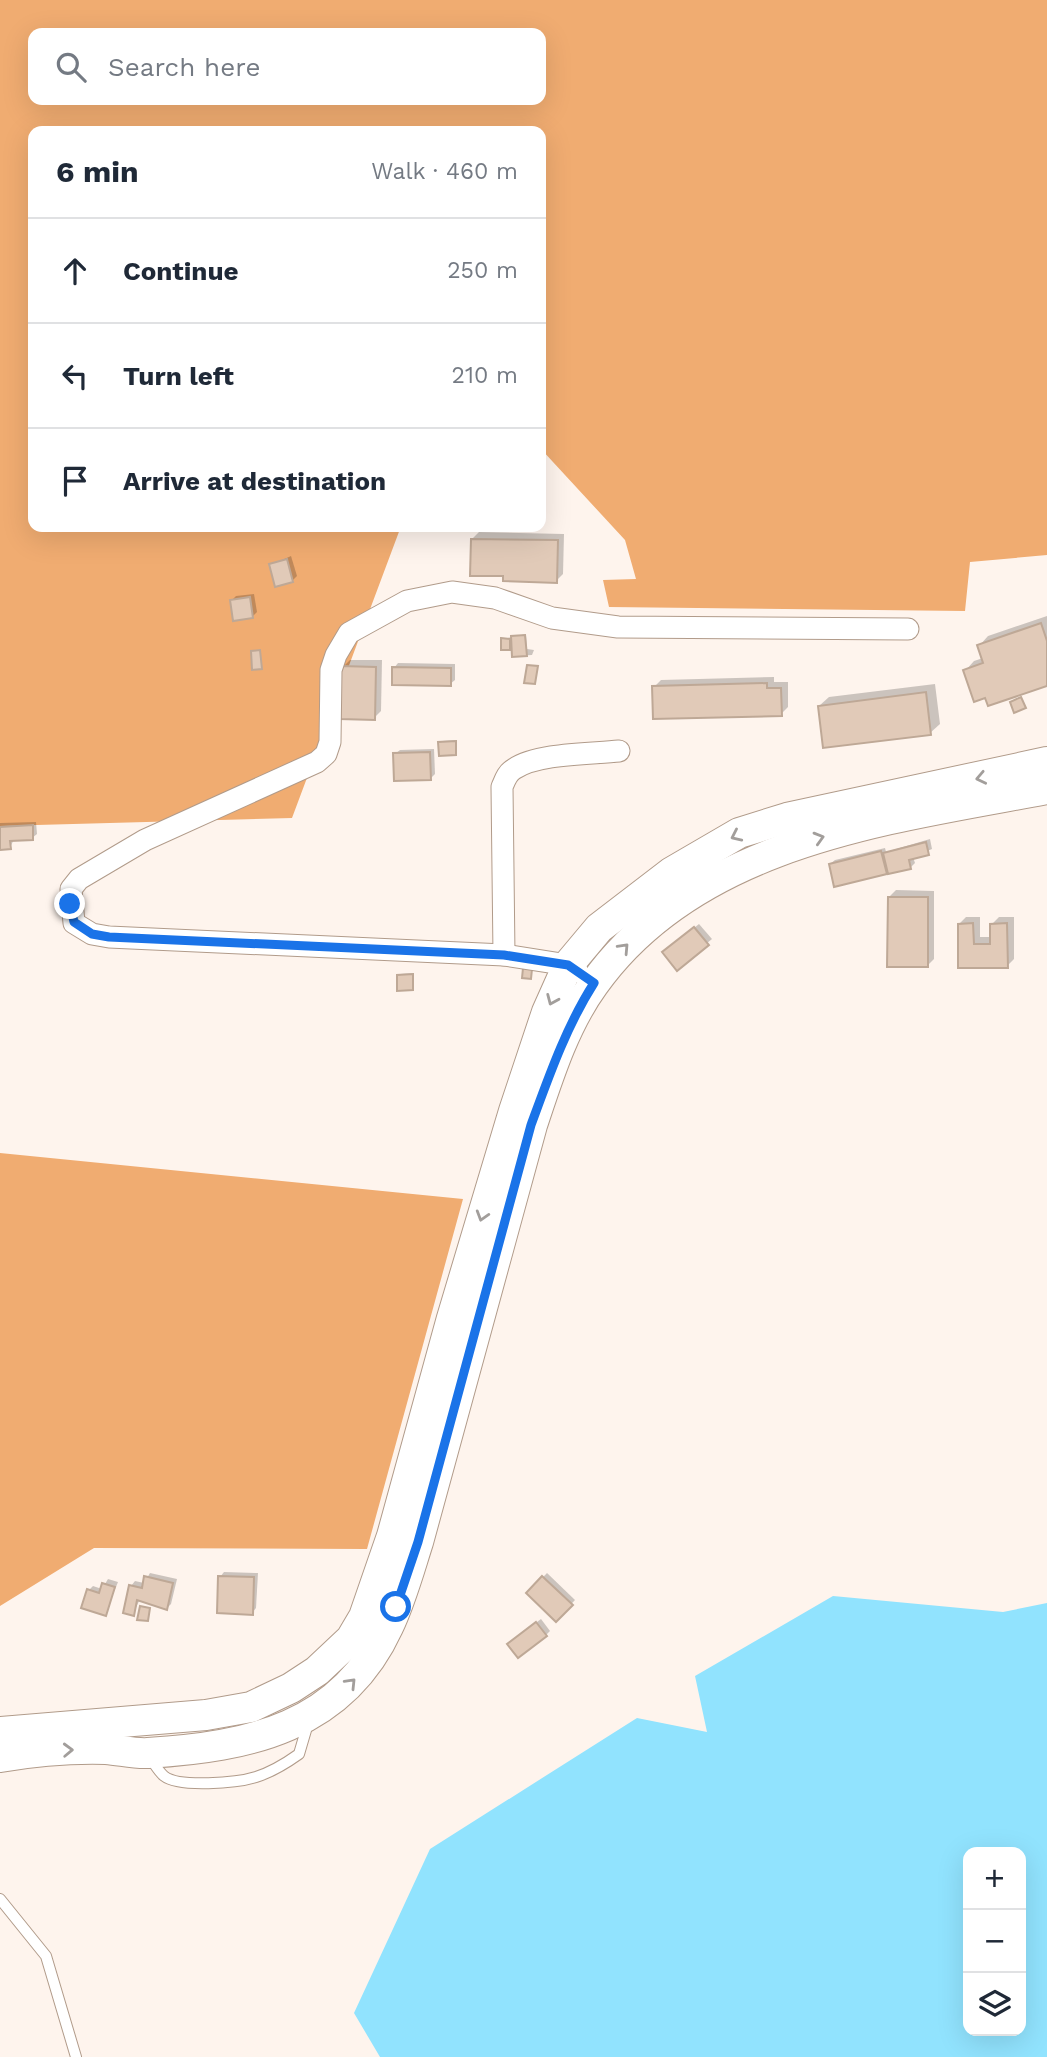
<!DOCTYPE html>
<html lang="en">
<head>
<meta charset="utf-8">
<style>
  body { margin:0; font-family:"Work Sans",sans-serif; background:#f6f6f7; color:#1f2937 }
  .controls { position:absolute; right:21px; bottom:21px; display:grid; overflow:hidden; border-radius:14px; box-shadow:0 7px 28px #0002 }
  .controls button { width:63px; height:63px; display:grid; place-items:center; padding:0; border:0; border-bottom:2px solid #e0e1e3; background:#fff; color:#1f2937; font:35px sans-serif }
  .stop { position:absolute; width:21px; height:21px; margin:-16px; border:5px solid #1a73e8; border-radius:50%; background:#fff }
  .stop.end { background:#1a73e8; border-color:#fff; box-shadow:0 2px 7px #0008 }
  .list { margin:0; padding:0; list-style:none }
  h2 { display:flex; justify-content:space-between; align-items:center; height:91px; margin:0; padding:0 28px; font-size:30px }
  h2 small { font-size:23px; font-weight:400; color:#747a83 }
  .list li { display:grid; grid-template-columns:46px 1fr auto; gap:21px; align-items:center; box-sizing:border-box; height:105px; padding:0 28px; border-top:2px solid #e0e1e3 }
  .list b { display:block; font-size:26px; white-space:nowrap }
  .list em { font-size:23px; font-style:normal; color:#747a83 }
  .icon { flex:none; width:38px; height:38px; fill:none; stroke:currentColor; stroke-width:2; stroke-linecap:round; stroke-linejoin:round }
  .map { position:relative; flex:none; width:1047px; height:2057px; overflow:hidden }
  .search { position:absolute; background:#fff; box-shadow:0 7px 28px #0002; left:28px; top:28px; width:518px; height:77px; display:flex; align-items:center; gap:18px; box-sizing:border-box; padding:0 24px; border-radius:14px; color:#747a83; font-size:26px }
  .panel { position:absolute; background:#fff; box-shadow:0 7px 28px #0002; left:28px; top:126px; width:518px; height:406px; border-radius:14px }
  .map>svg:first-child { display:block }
  .forest { fill:#f0ac71; fill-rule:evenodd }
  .water { fill:#91e3fe; fill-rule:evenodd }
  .shadow { fill:#0003 }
  .building { fill:#e1cab8; stroke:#bea896; stroke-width:2 }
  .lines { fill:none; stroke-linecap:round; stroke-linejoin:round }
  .service-casing { stroke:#b19b8a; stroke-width:12 }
  .minor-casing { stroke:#b19b8a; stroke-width:23 }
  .secondary-casing { stroke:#b19b8a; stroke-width:32 }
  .service { stroke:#fff; stroke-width:10 }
  .minor { stroke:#fff; stroke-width:21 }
  .secondary { stroke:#fff; stroke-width:30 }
  .oneway { stroke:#a29e9b }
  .route { stroke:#1a73e8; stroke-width:9 }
</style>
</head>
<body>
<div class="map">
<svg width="1047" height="2057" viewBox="0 0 1047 2057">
  <rect width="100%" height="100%" fill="#fef4ed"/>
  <g class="forest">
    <path d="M0 0H1047V555L970 562 965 611 609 607 603 580 636 579 625 540 541 449V131H33V527H412L400 529 292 818 0 826ZM33 33H541V100H33Z"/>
    <path d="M0 1153 463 1199 367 1549 94 1548 0 1606Z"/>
  </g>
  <path class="water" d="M833 1596 1003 1612 1047 1603V2057H380L354 2013 430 1849 637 1718 707 1732 695 1676ZM968 1852H1021V2031H968Z"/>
  <g class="shadow">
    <path d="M479 532 564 534 563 574 556 581 504 574 472 539Z"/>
    <path d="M291 556 297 576 292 581 271 565Z"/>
    <path d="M254 594 257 612 252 617 231 601 236 596Z"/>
    <path d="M1047 616V684L986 695 965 671 974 661 983 658 979 646 988 636Z"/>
    <path d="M526 634 527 649 534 650 532 655 514 656 513 644 509 648 503 639Z"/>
    <path d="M350 660H382L381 711 374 718 343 667Z"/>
    <path d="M398 663 455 664V680L450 684 394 668Z"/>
    <path d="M774 677V682H788V707L781 714 654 687 661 680Z"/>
    <path d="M935 684 940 724 930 733 819 706 829 697Z"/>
    <path d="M457 740 455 753 440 742 442 741Z"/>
    <path d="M434 749 435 774 430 779 395 754 400 750Z"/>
    <path d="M36 822 37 834 32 838 14 839 10 848H0V823Z"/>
    <path d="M930 839 932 849 913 857 915 863 911 867 886 873 830 864 835 860 885 848 886 852Z"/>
    <path d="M896 890 934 891V959L927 966 889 897Z"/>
    <path d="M966 917H980V937H992V924L999 917H1014V959L1007 966 960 967 959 924Z"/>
    <path d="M699 924 712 939 677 968 669 948Z"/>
    <path d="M414 973 413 989 398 975 400 974Z"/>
    <path d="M224 1572 258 1573 256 1608 252 1613 220 1577Z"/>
    <path d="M150 1573 177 1579 171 1604 167 1608 140 1599 133 1614 131 1586 135 1581 144 1583Z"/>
    <path d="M547 1573 575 1600 556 1620 528 1593Z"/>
    <path d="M108 1579 118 1582 105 1614 89 1590 93 1586 102 1589Z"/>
    <path d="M541 1619 550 1631 546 1635 513 1640Z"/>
  </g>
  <g class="building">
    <path d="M471 539 558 540 557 583 503 581V576H470Z"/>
    <path d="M287 559 293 582 275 587 269 564Z"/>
    <path d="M250 597 253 618 233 621 230 600Z"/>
    <path d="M1041 623 1047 641V686L988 706 985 698 974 702 963 670 983 663 977 645Z"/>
    <path d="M525 635 527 656 512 657 511 636Z"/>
    <path d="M501 638 510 639V650H501Z"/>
    <path d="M260 650 262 669 252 670 251 651Z"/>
    <path d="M527 665 538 666 535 684 524 683Z"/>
    <path d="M341 666 376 667 375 720 340 719Z"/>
    <path d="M392 667 451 668V686L392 685Z"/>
    <path d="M767 683V688H781L782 716 653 719 652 686Z"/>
    <path d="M926 692 931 735 823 748 818 706Z"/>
    <path d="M1021 697 1026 708 1014 713 1010 702Z"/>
    <path d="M456 741V755L439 756 438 742Z"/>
    <path d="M430 752 431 780 394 781 393 753Z"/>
    <path d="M33 825V840L10 841 11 849 0 850V827Z"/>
    <path d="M926 842 929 855 909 860 911 869 888 874 883 853Z"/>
    <path d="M881 851 887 874 834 887 829 864Z"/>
    <path d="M888 897H928V967H887Z"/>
    <path d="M973 923 974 944H990V924L1007 923 1008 968H958V924Z"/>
    <path d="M694 927 709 945 677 971 662 952Z"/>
    <path d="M523 968 532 969 531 979 522 978Z"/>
    <path d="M413 974V990L397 991V975Z"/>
    <path d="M144 1576 173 1583 167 1610 137 1600 134 1616 123 1613 129 1585 142 1588Z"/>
    <path d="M218 1576 254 1577 253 1615 217 1613Z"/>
    <path d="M542 1576 573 1605 556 1622 526 1593Z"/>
    <path d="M102 1583 115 1587 106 1616 81 1608 87 1589 99 1593Z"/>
    <path d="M140 1606 150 1608 148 1621 137 1620Z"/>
    <path d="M536 1622 547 1636 518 1658 507 1644Z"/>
  </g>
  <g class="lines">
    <defs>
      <g id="service">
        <path d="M150 1758C154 1763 158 1771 164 1776 179 1788 237 1783 256 1777 272 1772 285 1764 299 1754L309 1720"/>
        <path d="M0 1899 46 1956 76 2057"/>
      </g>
      <g id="minor">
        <path d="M504 955 502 787C505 780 507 773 514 769 537 753 591 754 619 751"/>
        <path d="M578 972 568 965 504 955 109 937 92 934 74 923 71 889 79 879 145 840 317 762 326 754 330 742 331 670 336 655 349 633 407 601 452 592 495 598 552 618 618 627 908 629"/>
      </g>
      <g id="secondary">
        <path d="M0 1732 206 1715 251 1707 291 1688 317 1671 351 1639 364 1617 392 1536 452 1318 514 1111 547 1012 568 965 599 928 672 872 739 833 787 818 1047 762"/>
        <path d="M0 1757C35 1751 71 1748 106 1749 120 1750 135 1754 148 1753 249 1747 342 1727 388 1627 401 1600 409 1570 418 1542L532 1125C548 1077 564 1025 594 984 696 841 888 819 1047 789"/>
      </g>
    </defs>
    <use href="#service" class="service-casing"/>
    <use href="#minor" class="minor-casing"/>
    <use href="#secondary" class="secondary-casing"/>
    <use href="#service" class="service"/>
    <use href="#minor" class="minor"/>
    <use href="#secondary" class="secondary"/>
  </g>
  <defs><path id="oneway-chevron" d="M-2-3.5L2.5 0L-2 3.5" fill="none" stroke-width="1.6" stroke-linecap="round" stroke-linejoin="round" transform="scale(1.75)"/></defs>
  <g class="oneway">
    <use href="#oneway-chevron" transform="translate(981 778) rotate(168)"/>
    <use href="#oneway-chevron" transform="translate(736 836) rotate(155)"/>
    <use href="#oneway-chevron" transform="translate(819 838) rotate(-16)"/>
    <use href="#oneway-chevron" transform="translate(624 948) rotate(-47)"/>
    <use href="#oneway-chevron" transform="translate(552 1000) rotate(113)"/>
    <use href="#oneway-chevron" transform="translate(482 1216) rotate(107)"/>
    <use href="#oneway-chevron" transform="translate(351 1683) rotate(-46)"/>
    <use href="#oneway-chevron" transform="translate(68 1750) rotate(-2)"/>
  </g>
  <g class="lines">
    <path class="route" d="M70 904 74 922 92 934 109 937 504 955 568 965 594 983C566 1027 549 1076 531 1125L418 1542 396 1607"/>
  </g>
</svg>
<div class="controls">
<button>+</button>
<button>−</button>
<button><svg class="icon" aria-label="layers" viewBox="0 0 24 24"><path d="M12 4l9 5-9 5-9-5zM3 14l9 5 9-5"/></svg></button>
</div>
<div class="stop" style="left:396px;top:1607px"></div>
<div class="stop end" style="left:70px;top:904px"></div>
<div class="search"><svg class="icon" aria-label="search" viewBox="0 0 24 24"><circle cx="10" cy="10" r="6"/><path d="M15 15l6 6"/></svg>Search here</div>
<section class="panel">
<h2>6 min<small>Walk · 460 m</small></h2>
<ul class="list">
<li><svg class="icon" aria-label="ahead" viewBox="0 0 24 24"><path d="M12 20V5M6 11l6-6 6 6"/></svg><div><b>Continue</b></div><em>250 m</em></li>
<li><svg class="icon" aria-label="left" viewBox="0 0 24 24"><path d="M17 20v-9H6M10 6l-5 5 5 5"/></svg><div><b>Turn left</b></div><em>210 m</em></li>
<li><svg class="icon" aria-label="arrive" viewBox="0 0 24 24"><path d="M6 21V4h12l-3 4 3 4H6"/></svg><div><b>Arrive at destination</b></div></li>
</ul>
</section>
</div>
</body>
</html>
